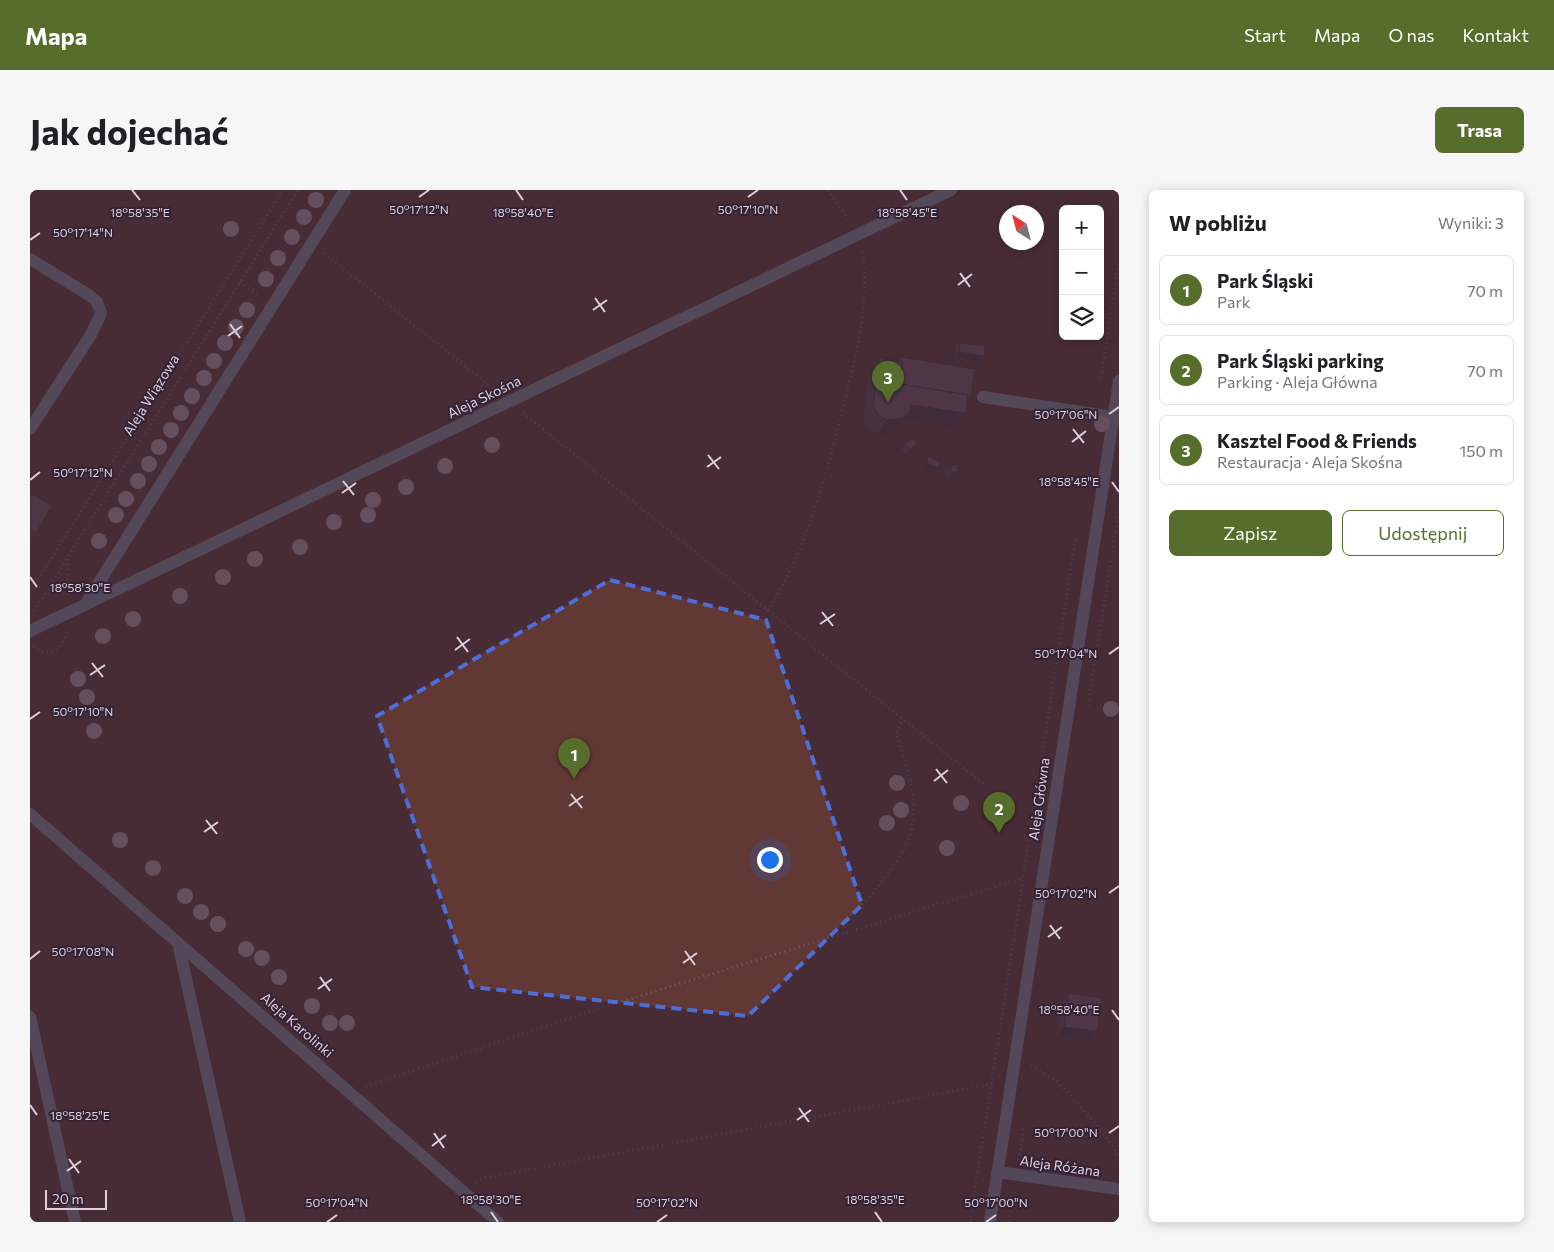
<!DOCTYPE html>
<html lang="pl">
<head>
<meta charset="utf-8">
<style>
  body { margin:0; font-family:Commissioner,sans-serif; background:#f6f6f6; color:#202124 }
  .controls { position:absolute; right:15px; top:15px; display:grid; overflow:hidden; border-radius:8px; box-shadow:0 2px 12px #0003 }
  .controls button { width:45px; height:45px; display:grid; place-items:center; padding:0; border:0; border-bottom:1px solid #e0e0e0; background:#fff; color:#202124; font:25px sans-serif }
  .compass { position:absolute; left:969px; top:15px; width:45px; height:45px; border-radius:50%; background:#fff; box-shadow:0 2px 12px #0003; rotate:324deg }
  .scale { position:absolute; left:15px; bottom:12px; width:62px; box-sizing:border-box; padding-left:5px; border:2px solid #dcd0dd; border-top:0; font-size:14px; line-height:18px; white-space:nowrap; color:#dcd0dd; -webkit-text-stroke:4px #342337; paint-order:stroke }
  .you { position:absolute; left:739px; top:669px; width:18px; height:18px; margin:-12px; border:4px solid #fff; border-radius:50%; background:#1a73e8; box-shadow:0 0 0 8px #1a73e833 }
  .badge { display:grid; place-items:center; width:32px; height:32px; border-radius:50%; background:#576d2b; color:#fff; font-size:16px; font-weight:700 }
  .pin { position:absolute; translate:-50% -41px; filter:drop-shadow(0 1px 2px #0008) }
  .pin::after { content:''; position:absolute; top:26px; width:18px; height:15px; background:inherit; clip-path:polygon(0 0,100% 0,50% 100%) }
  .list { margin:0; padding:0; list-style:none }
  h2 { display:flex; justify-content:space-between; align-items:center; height:65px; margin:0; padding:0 20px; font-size:21px }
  h2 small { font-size:16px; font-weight:400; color:#757577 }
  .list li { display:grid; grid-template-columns:32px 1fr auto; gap:15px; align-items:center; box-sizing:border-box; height:70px; margin:0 10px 10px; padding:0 10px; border:1px solid #e0e0e0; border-radius:8px }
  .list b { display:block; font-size:19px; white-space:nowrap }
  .list p { margin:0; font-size:16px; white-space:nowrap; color:#757577 }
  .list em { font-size:16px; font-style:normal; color:#757577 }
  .actions { display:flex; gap:10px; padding:15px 20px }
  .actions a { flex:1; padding:11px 0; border:1px solid #576d2b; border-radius:8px; text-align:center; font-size:18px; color:#576d2b }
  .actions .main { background:#576d2b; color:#fff }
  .icon { flex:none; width:28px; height:28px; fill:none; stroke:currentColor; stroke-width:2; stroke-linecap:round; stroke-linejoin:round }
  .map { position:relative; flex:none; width:1089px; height:1032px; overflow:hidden; border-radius:8px }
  header { display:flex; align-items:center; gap:30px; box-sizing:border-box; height:70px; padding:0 25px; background:#576d2b; color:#fff }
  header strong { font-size:24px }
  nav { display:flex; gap:28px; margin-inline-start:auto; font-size:18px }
  .intro { display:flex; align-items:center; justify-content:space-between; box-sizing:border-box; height:120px; padding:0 30px }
  h1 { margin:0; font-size:35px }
  .button { padding:12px 22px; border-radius:8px; background:#576d2b; color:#fff; font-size:18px; font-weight:700 }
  main { display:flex; gap:30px; padding:0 30px }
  aside { flex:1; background:#fff; border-radius:8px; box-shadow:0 2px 12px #0003 }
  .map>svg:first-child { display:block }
  .green { fill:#613833; fill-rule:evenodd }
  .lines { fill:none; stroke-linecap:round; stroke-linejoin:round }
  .path { stroke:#6c5d6e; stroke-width:3; stroke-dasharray:1 4; stroke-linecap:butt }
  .minor { stroke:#777683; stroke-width:12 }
  .tree { fill:#9f858c }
  .wall { fill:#5e444d }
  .shaded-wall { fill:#4c373f }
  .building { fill:#6d4f5a; stroke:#4c373f }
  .marked { fill:none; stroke:#4d6ed9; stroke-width:4; stroke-dasharray:10 6; stroke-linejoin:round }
  .ticks { fill:none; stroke:#dcd0dd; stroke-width:2 }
  .labels { text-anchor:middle; stroke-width:4; stroke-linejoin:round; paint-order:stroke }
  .street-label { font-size:14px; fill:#dcd0dd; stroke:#342337 }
  .ticks-label { font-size:12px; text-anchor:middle; fill:#dcd0dd; stroke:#342337; stroke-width:4; stroke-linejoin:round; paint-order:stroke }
</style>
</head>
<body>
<header>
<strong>Mapa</strong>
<nav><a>Start</a><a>Mapa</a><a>O nas</a><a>Kontakt</a></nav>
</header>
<div class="intro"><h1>Jak dojechać</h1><a class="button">Trasa</a></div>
<main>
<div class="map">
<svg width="1089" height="1032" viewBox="0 0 1089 1032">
  <rect width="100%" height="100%" fill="#342337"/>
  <path class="green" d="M0 0H1089V1032H0ZM1033 19H1070V146H1033ZM976 22H1006V52H976Z"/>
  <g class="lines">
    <g class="path">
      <path d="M798 0 819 31"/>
      <path d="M294 63 465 200"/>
      <path d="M210 92 230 106"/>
      <path d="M1071 188 1089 70"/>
      <path d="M493 223 956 596"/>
      <path d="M0 402 253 0"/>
      <path d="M37 405 38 366"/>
      <path d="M4 421 268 0"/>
      <path d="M737 421C774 367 794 292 810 229 824 173 840 119 833 61"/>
      <path d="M3 456C22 469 30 461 38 441"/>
      <path d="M1058 515 1089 320"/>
      <path d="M815 743V734C837 709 872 674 881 641 889 610 876 573 866 544L872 531"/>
      <path d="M1001 876 1027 891 1073 942 1089 966"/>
      <path d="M336 897 568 819 993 688"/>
      <path d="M989 970 994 936"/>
      <path d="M446 992 454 988 963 894"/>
      <path d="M940 1032 1046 345"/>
      <path d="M979 1032 985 1001"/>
    </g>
    <g class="minor">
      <path d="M0 69 59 105 67 112 71 123 62 143 0 239"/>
      <path d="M953 207 1084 227"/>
      <path d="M55 415 315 0"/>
      <path d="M0 441 921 0"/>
      <path d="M0 624 468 1032"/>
      <path d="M148 753 210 1032"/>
      <path d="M0 827 45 1032"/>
      <path d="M967 982 1089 999"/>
      <path d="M960 1032 1089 191"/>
    </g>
  </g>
  <g class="tree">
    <circle cx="286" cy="10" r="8"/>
    <circle cx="274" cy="27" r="8"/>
    <circle cx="201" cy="39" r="8"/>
    <circle cx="262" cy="47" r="8"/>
    <circle cx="248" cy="68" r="8"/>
    <circle cx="236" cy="89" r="8"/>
    <circle cx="217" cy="120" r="8"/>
    <circle cx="206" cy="137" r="8"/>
    <circle cx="195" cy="153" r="8"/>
    <circle cx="184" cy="171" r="8"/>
    <circle cx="174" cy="188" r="8"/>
    <circle cx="162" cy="206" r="8"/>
    <circle cx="151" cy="223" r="8"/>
    <circle cx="1072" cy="234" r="8"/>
    <circle cx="141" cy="240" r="8"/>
    <circle cx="462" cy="255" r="8"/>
    <circle cx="129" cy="257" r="8"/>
    <circle cx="119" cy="274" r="8"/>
    <circle cx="415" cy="276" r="8"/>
    <circle cx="108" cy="291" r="8"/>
    <circle cx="376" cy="297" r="8"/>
    <circle cx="96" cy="309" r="8"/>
    <circle cx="343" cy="310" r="8"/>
    <circle cx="86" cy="325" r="8"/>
    <circle cx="338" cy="325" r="8"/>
    <circle cx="304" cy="332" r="8"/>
    <circle cx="69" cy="351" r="8"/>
    <circle cx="270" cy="357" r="8"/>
    <circle cx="225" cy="369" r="8"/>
    <circle cx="193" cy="387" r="8"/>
    <circle cx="150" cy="406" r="8"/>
    <circle cx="103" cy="429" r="8"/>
    <circle cx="73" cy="446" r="8"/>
    <circle cx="48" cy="489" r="8"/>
    <circle cx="57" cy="507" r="8"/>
    <circle cx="1081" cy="519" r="8"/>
    <circle cx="64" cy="541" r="8"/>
    <circle cx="867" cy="593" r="8"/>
    <circle cx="931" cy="613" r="8"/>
    <circle cx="871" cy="620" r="8"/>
    <circle cx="857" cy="633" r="8"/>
    <circle cx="90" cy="650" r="8"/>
    <circle cx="917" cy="658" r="8"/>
    <circle cx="123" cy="678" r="8"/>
    <circle cx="155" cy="706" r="8"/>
    <circle cx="171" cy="722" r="8"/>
    <circle cx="188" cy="734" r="8"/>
    <circle cx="216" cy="759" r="8"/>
    <circle cx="232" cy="768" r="8"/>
    <circle cx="249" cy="787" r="8"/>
    <circle cx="282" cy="816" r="8"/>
    <circle cx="300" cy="833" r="8"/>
    <circle cx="317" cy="833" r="8"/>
  </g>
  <g class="wall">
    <path d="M930 153 954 166 950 171 925 167 926 158Z"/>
    <path d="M872 167 937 214 925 238 874 230 868 238 863 243 846 245 838 239 833 231 839 183 849 168 868 171Z"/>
    <path d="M875 253 884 260 875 265 871 258Z"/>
    <path d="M921 276 929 281 926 286 919 288 917 281Z"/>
    <path d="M0 308 6 343 3 348 0 346Z"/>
    <path d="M1039 803 1060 851 1027 847 1032 813Z"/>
  </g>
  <g class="shaded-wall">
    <path d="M929 162 954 166 950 171 925 167Z"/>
    <path d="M882 215 935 223 925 238 874 230 868 238 863 243 846 245 856 230Z"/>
    <path d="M887 255 884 260 875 265 879 260Z"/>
    <path d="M896 273 908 278 905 283 892 278Z"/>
    <path d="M929 281 926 286 919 288 922 283Z"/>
    <path d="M1034 837 1067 841 1060 851 1027 847Z"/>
  </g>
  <g class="building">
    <path d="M930 153 955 156 954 166 929 162Z"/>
    <path d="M872 167 945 179 940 210H938V205L870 194 873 172H871Z"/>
    <path d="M849 168 873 172 870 194 938 205 935 223 882 215 879 223 873 228 856 230 848 225 843 216Z"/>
    <path d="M883 248 887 255 879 260 875 253Z"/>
    <path d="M898 266 911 272 908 278 896 273Z"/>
    <path d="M927 274 929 281 922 283 921 276Z"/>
    <path d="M3 304 22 316 6 343 0 339V308Z"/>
    <path d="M1039 803 1072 808 1067 841 1034 837Z"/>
  </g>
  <path d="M0 0H1089V1032H0ZM580 390 736 430 832 715 718 826 442 797 347 526Z" fill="#342337" fill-opacity=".55" fill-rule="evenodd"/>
  <path class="marked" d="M580 390 736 430 832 715 718 826 442 797 347 526Z"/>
  <path class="ticks" d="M102 0 110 10M486 0 493 10M870 0 877 10M389 7 399 0M718 7 728 0M0 50 10 43M930 83 940 97M928 95 942 84M565 108 575 122M563 120 577 110M200 134 210 148M198 146 212 136M1079 224 1089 217M1043 239 1054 253M1042 252 1056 241M678 265 689 279M677 277 691 267M0 290 10 282M313 291 324 305M1082 292 1089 302M312 303 326 293M0 387 7 397M792 422 803 436M790 434 805 424M427 447 438 462M425 460 440 449M1079 464 1089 457M62 473 73 487M60 485 75 475M0 529 10 522M906 579 917 593M904 591 918 580M541 604 552 618M539 616 553 606M176 630 187 644M174 642 188 632M1079 703 1089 696M1020 735 1030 749M1018 747 1032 737M655 761 665 775M0 769 10 761M653 773 667 763M290 787 300 801M288 799 302 789M1082 820 1089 830M0 915 7 925M769 918 779 932M767 930 781 920M404 943 414 958M1079 943 1089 936M402 956 416 945M39 969 49 983M37 981 51 971M461 1022 468 1032M845 1022 852 1032M297 1032 307 1025M627 1032 637 1025M956 1032 966 1025"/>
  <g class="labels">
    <g class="street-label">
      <text transform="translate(121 205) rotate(-58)" y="5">Aleja Wiązowa</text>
      <text transform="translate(454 207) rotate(-26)" y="5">Aleja Skośna</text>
      <text transform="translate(1009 609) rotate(-82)" y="5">Aleja Główna</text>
      <text transform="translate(267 835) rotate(41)" y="5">Aleja Karolinki</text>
      <text transform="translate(1030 976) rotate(8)" y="5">Aleja Różana</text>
    </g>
  </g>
  <g class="ticks-label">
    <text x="389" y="24">50°17'12"N</text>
    <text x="718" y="24">50°17'10"N</text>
    <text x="110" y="27">18°58'35"E</text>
    <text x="493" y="27">18°58'40"E</text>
    <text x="877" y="27">18°58'45"E</text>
    <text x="53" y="47">50°17'14"N</text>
    <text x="1036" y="229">50°17'06"N</text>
    <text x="53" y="287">50°17'12"N</text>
    <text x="1039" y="296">18°58'45"E</text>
    <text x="50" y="402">18°58'30"E</text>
    <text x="1036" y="468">50°17'04"N</text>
    <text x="53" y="526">50°17'10"N</text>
    <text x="1036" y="708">50°17'02"N</text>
    <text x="53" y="766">50°17'08"N</text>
    <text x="1039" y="824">18°58'40"E</text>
    <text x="50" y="930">18°58'25"E</text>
    <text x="1036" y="947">50°17'00"N</text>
    <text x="461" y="1014">18°58'30"E</text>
    <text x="845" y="1014">18°58'35"E</text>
    <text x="307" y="1017">50°17'04"N</text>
    <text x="637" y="1017">50°17'02"N</text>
    <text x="966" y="1017">50°17'00"N</text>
  </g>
</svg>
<div class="controls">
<button>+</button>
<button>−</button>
<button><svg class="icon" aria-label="layers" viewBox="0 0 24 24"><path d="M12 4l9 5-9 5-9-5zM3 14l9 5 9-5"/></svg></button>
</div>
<svg class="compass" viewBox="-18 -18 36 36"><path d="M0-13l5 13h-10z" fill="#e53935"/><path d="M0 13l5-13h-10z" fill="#757577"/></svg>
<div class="scale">20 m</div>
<div class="you"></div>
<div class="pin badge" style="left:544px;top:589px">1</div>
<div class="pin badge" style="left:969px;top:643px">2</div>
<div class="pin badge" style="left:858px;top:212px">3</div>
</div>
<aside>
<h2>W pobliżu<small>Wyniki: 3</small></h2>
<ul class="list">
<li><span class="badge">1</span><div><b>Park Śląski</b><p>Park</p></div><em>70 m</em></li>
<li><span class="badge">2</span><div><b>Park Śląski parking</b><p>Parking · Aleja Główna</p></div><em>70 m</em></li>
<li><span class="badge">3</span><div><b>Kasztel Food &amp; Friends</b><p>Restauracja · Aleja Skośna</p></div><em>150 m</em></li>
</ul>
<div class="actions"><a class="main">Zapisz</a><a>Udostępnij</a></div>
</aside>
</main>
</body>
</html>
